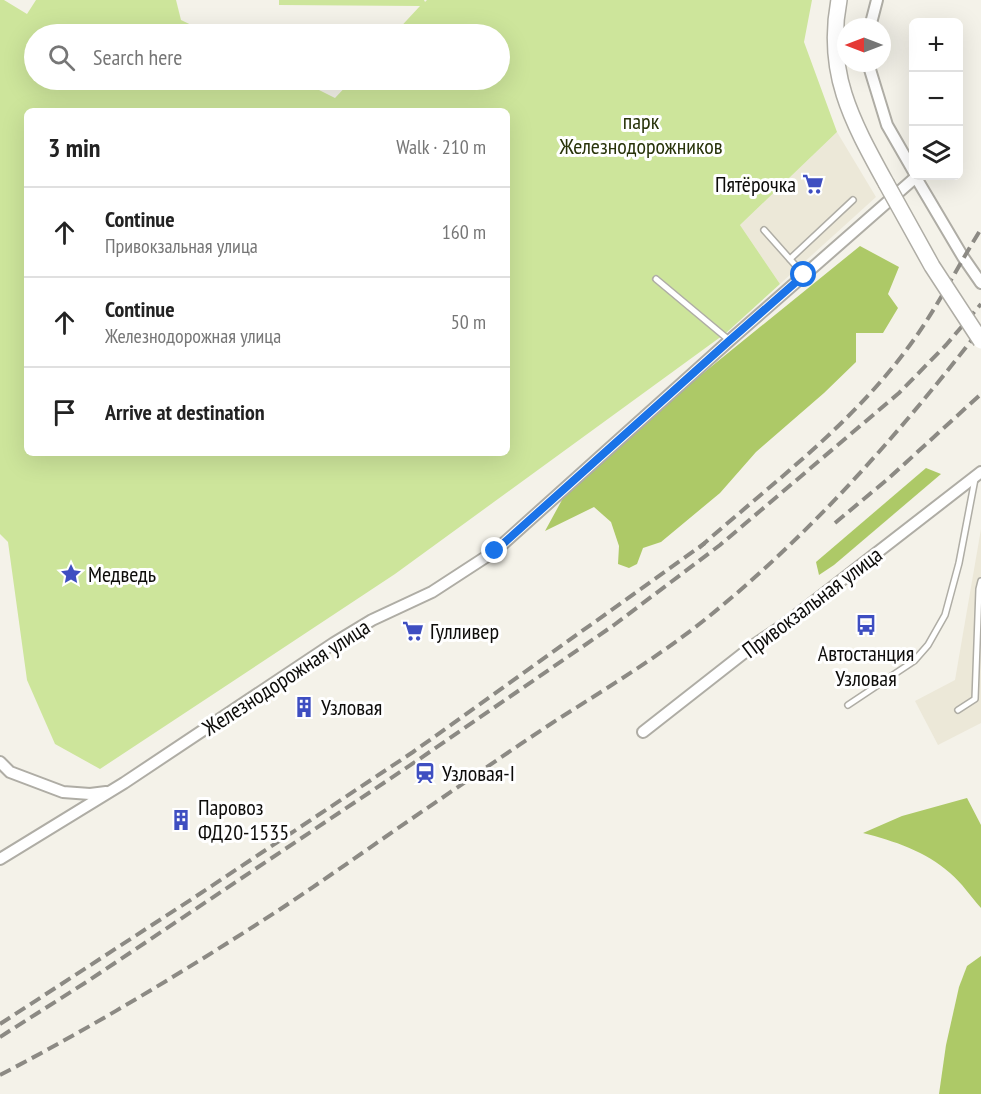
<!DOCTYPE html>
<html lang="en">
<head>
<meta charset="utf-8">
<style>
  body { margin:0; font-family:"PT Sans Narrow",sans-serif; background:#f6f6f6; color:#222 }
  .controls { position:absolute; right:18px; top:18px; display:grid; overflow:hidden; border-radius:9px; box-shadow:0 6px 24px #0002 }
  .controls button { width:54px; height:54px; display:grid; place-items:center; padding:0; border:0; border-bottom:2px solid #e0e0e0; background:#fff; color:#222; font:30px sans-serif }
  .compass { position:absolute; left:837px; top:18px; width:54px; height:54px; border-radius:50%; background:#fff; box-shadow:0 6px 24px #0002; rotate:270deg }
  .stop { position:absolute; width:18px; height:18px; margin:-14px; border:4px solid #1a73e8; border-radius:50%; background:#fff }
  .stop.end { background:#1a73e8; border-color:#fff; box-shadow:0 2px 6px #0008 }
  .list { margin:0; padding:0; list-style:none }
  h2 { display:flex; justify-content:space-between; align-items:center; height:78px; margin:0; padding:0 24px; font-size:26px }
  h2 small { font-size:20px; font-weight:400; color:#767676 }
  .list li { display:grid; grid-template-columns:39px 1fr auto; gap:18px; align-items:center; box-sizing:border-box; height:90px; padding:0 24px; border-top:2px solid #e0e0e0 }
  .list b { display:block; font-size:22px; white-space:nowrap }
  .list p { margin:0; font-size:20px; white-space:nowrap; color:#767676 }
  .list em { font-size:20px; font-style:normal; color:#767676 }
  .icon { flex:none; width:33px; height:33px; fill:none; stroke:currentColor; stroke-width:2; stroke-linecap:round; stroke-linejoin:round }
  .map { position:relative; flex:none; width:981px; height:1094px; overflow:hidden }
  .search { position:absolute; background:#fff; box-shadow:0 6px 24px #0002; left:24px; top:24px; width:486px; height:66px; display:flex; align-items:center; gap:15px; box-sizing:border-box; padding:0 21px; border-radius:33px; color:#767676; font-size:22px }
  .panel { position:absolute; background:#fff; box-shadow:0 6px 24px #0002; left:24px; top:108px; width:486px; height:348px; border-radius:9px }
  .map>svg:first-child { display:block }
  .built { fill:#ece8d8 }
  .green { fill:#cde59b; fill-rule:evenodd }
  .forest { fill:#adc967 }
  .lines { fill:none; stroke-linecap:round; stroke-linejoin:round }
  .lane-casing { stroke:#afada5; stroke-width:8 }
  .street-casing { stroke:#afada5; stroke-width:14 }
  .secondary-casing { stroke:#afada5; stroke-width:18 }
  .lane { stroke:#fff; stroke-width:5 }
  .street { stroke:#fff; stroke-width:10 }
  .secondary { stroke:#fff; stroke-width:15 }
  .rail { stroke:#8c8a84; stroke-width:4; stroke-dasharray:12 6; stroke-linecap:butt }
  .secondary-bridge-casing { stroke:#afada5; stroke-width:18; stroke-linecap:butt }
  .secondary-bridge { stroke:#fff; stroke-width:15 }
  .route { stroke:#1a73e8; stroke-width:8 }
  .labels { text-anchor:middle; stroke-width:6; stroke-linejoin:round; paint-order:stroke }
  .park-label { font-size:22px; fill:#283309; stroke:#fff }
  .poi-label { font-size:22px; fill:#0d0c0a; stroke:#fff; text-anchor:start }
  .street-label { font-size:22px; fill:#0d0c0a; stroke:#fff }
</style>
</head>
<body>
<div class="map">
<svg width="981" height="1094" viewBox="0 0 981 1094">
  <rect width="100%" height="100%" fill="#f4f2e9"/>
  <g class="built">
    <path d="M837 132 876 197 780 284 740 225Z"/>
    <path d="M981 529V723L938 745 915 701 955 680Z"/>
  </g>
  <path class="green" d="M0 0H4L27 14 36 0H176L181 20 210 34H34V80H299L335 98 352 80H500V34H394L420 6 279 5V0H424L425 2 427 0H812L804 42 837 132 740 225 780 284 726 333 395 574 100 769 55 744 27 680 8 542 0 534ZM27 111H507V453H27Z"/>
  <g class="forest">
    <path d="M860 246 899 267 888 294 898 308 883 333H856V362L824 393 756 452 720 493 661 542 643 548 637 564 629 568 618 564 619 546 611 522 594 507 545 531 574 478Z"/>
    <path d="M926 468 941 474 834 565 819 575 816 562Z"/>
    <path d="M967 798 981 825V908C971 897 962 883 950 873 925 851 894 841 863 833L902 816Z"/>
    <path d="M981 956V1094H939L946 1045 959 987 967 966Z"/>
  </g>
  <g class="lines">
    <defs>
      <g id="lane">
        <path d="M764 230 804 275"/>
        <path d="M790 259 853 200"/>
        <path d="M656 279 729 340"/>
        <path d="M848 705 914 661 928 645 945 615 959 563 975 479"/>
        <path d="M958 710 975 699 979 589 981 581"/>
      </g>
      <g id="street">
        <path d="M870 27 877 0"/>
        <path d="M868 63 887 125 914 172"/>
        <path d="M915 176 963 257 981 283"/>
        <path d="M643 732 754 645 785 624 981 472"/>
        <path d="M0 762 10 772 63 792 90 794 106 792"/>
        <path d="M0 859 124 783 334 643 372 620 432 592 495 551 729 341 916 177"/>
      </g>
      <path id="secondary" d="M839 0C825 73 852 121 886 183"/>
    </defs>
    <use href="#lane" class="lane-casing"/>
    <use href="#street" class="street-casing"/>
    <use href="#secondary" class="secondary-casing"/>
    <use href="#lane" class="lane"/>
    <use href="#street" class="street"/>
    <use href="#secondary" class="secondary"/>
    <g class="rail">
      <path d="M835 523 889 478 981 394"/>
      <path d="M699 548C771 484 849 427 907 349 935 312 956 269 981 229"/>
      <path d="M0 1024 195 897 413 752 705 543"/>
      <path d="M0 1037 88 981 418 760 614 625 720 545 899 393 946 345 981 304"/>
      <path d="M0 1075C96 1025 188 969 279 910 333 874 386 836 439 800 480 772 521 743 563 716 612 685 662 654 707 618 811 534 900 433 981 328"/>
    </g>
    <defs>
      <path id="secondary-bridge" d="M886 183 932 266 981 341"/>
    </defs>
    <use href="#secondary-bridge" class="secondary-bridge-casing"/>
    <use href="#secondary-bridge" class="secondary-bridge"/>
  </g>
  <g class="lines">
    <path class="route" d="M495 551 729 341 804 275"/>
  </g>
  <defs>
    <symbol id="supermarket-bare" viewBox="-9 -9 18 18"><path d="M-6-5.5h2.5l.6 2H6L4.5 2H-2.5L-4.4-4H-6ZM-1.5 3.2a1.3 1.3 0 1 0 .1 0ZM3 3.2a1.3 1.3 0 1 0 .1 0Z" fill="#3e4ec1" stroke="#fff" stroke-width="2.5" paint-order="stroke"/></symbol>
    <symbol id="sight-bare" viewBox="-9 -9 18 18"><path d="M0-6L1.8-2.2L6-1.7L2.9 1.2L3.7 5.4L0 3.3L-3.7 5.4L-2.9 1.2L-6-1.7L-1.8-2.2Z" fill="#3e4ec1" stroke="#fff" stroke-width="2.5" paint-order="stroke"/></symbol>
    <symbol id="bus-bare" viewBox="-9 -9 18 18"><path d="M-5-6H5V4H4V6H2V4H-2V6H-4V4H-5ZM-3.5-4V0h7V-4ZM-3.5 1.2v1.5H-2V1.2ZM2 1.2v1.5H3.5V1.2Z" fill="#3e4ec1" stroke="#fff" stroke-width="2.5" paint-order="stroke"/></symbol>
    <symbol id="building-bare" viewBox="-9 -9 18 18"><path d="M-4-6H4V6H1V3H-1V6H-4ZM-2.5-4.3h1.7v1.8h-1.7ZM.8-4.3h1.7v1.8H.8ZM-2.5-1h1.7V.8h-1.7ZM.8-1h1.7V.8H.8Z" fill="#3e4ec1" stroke="#fff" stroke-width="2.5" paint-order="stroke"/></symbol>
    <symbol id="station-bare" viewBox="-9 -9 18 18"><path d="M-3-6H3Q5-6 5-4V2Q5 4 3 4L4.5 6H3L1.5 4h-3L-3 6H-4.5L-3 4Q-5 4-5 2V-4Q-5-6-3-6ZM-3.5-4v3h7v-3ZM-3.5 1v1.5H-2V1ZM2 1v1.5H3.5V1Z" fill="#3e4ec1" stroke="#fff" stroke-width="2.5" paint-order="stroke"/></symbol>
  </defs>
  <g fill-rule="evenodd">
    <use href="#supermarket-bare" x="798" y="169" width="30" height="30"/>
    <use href="#sight-bare" x="56" y="559" width="30" height="30"/>
    <use href="#bus-bare" x="851" y="610" width="30" height="30"/>
    <use href="#supermarket-bare" x="398" y="616" width="30" height="30"/>
    <use href="#building-bare" x="289" y="692" width="30" height="30"/>
    <use href="#station-bare" x="410" y="758" width="30" height="30"/>
    <use href="#building-bare" x="166" y="805" width="30" height="30"/>
  </g>
  <g class="labels">
    <g class="park-label">
      <text x="641" y="129">парк<tspan x="641" dy="25">Железнодорожников</tspan></text>
    </g>
    <g class="poi-label">
      <text x="796" y="192" text-anchor="end">Пятёрочка</text>
      <text x="88" y="582">Медведь</text>
      <text x="430" y="639">Гулливер</text>
      <text x="866" y="661" text-anchor="middle">Автостанция<tspan x="866" dy="25">Узловая</tspan></text>
      <text x="321" y="715">Узловая</text>
      <text x="442" y="781">Узловая-I</text>
      <text x="198" y="815">Паровоз<tspan x="198" dy="25">ФД20-1535</tspan></text>
    </g>
    <g class="street-label">
      <text transform="translate(812 602) rotate(-37)" y="8">Привокзальная улица</text>
      <text transform="translate(286 677) rotate(-33)" y="8">Железнодорожная улица</text>
    </g>
  </g>
</svg>
<div class="controls">
<button>+</button>
<button>−</button>
<button><svg class="icon" aria-label="layers" viewBox="0 0 24 24"><path d="M12 4l9 5-9 5-9-5zM3 14l9 5 9-5"/></svg></button>
</div>
<svg class="compass" viewBox="-18 -18 36 36"><path d="M0-13l5 13h-10z" fill="#e53935"/><path d="M0 13l5-13h-10z" fill="#767676"/></svg>
<div class="stop" style="left:804px;top:275px"></div>
<div class="stop end" style="left:495px;top:551px"></div>
<div class="search"><svg class="icon" aria-label="search" viewBox="0 0 24 24"><circle cx="10" cy="10" r="6"/><path d="M15 15l6 6"/></svg>Search here</div>
<section class="panel">
<h2>3 min<small>Walk · 210 m</small></h2>
<ul class="list">
<li><svg class="icon" aria-label="ahead" viewBox="0 0 24 24"><path d="M12 20V5M6 11l6-6 6 6"/></svg><div><b>Continue</b><p>Привокзальная улица</p></div><em>160 m</em></li>
<li><svg class="icon" aria-label="ahead" viewBox="0 0 24 24"><path d="M12 20V5M6 11l6-6 6 6"/></svg><div><b>Continue</b><p>Железнодорожная улица</p></div><em>50 m</em></li>
<li><svg class="icon" aria-label="arrive" viewBox="0 0 24 24"><path d="M6 21V4h12l-3 4 3 4H6"/></svg><div><b>Arrive at destination</b></div></li>
</ul>
</section>
</div>
</body>
</html>
